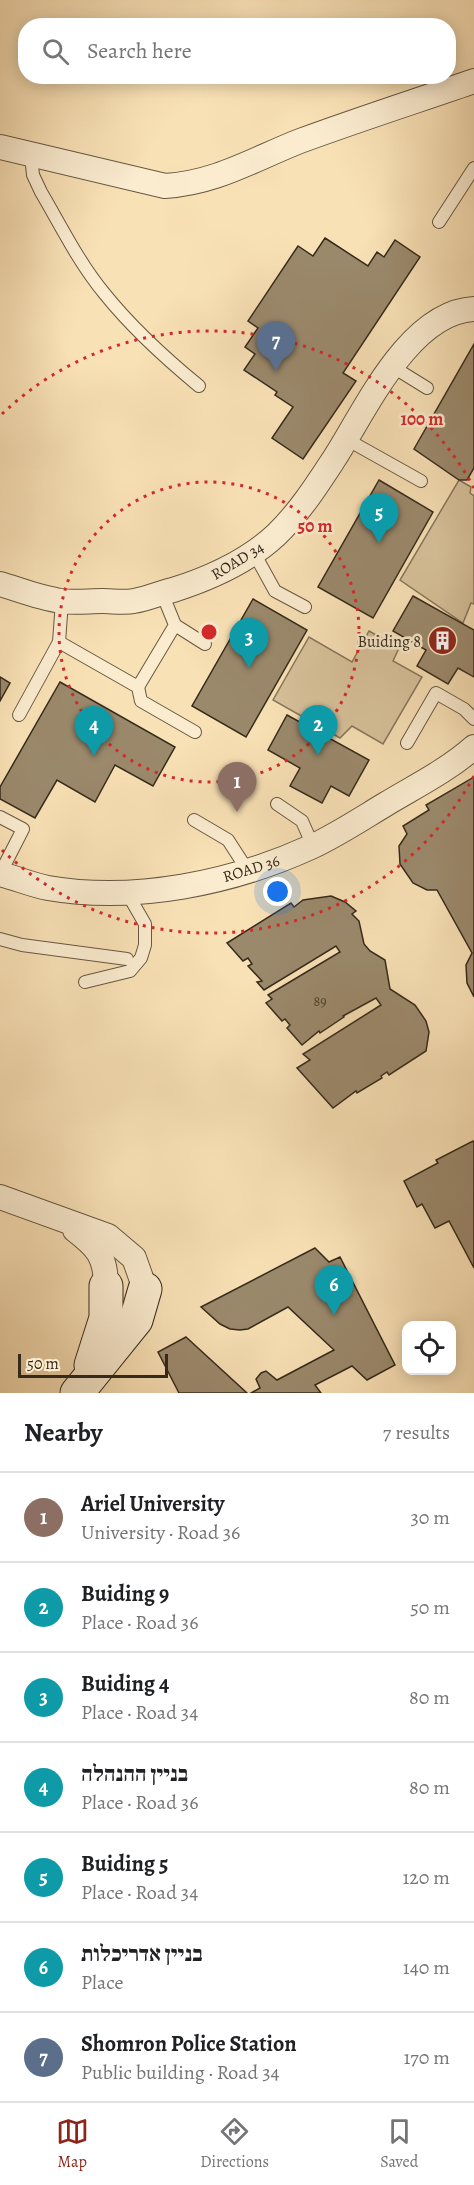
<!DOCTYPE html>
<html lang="en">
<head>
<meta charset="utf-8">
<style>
  body { margin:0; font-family:Alegreya,"Frank Ruhl Libre",serif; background:#f2f2f2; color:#202124 }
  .controls { position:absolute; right:18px; bottom:18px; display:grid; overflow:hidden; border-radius:12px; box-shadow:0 3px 15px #0003 }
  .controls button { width:54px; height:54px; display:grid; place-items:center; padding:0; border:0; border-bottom:2px solid #e0e0e0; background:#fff; color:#202124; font:30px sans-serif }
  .scale { position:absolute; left:18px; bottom:15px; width:150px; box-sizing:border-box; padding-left:6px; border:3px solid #362a1b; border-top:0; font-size:16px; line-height:21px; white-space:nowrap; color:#362a1b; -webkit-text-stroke:4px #fbecd0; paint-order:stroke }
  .you { position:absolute; left:278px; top:892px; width:21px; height:21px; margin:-15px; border:4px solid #fff; border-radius:50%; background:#1a73e8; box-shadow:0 0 0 9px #1a73e833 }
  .badge { display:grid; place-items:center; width:39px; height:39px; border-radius:50%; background:#8f2418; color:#fff; font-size:20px; font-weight:700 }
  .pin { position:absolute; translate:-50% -50px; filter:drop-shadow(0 2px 3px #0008) }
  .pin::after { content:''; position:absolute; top:32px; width:21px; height:18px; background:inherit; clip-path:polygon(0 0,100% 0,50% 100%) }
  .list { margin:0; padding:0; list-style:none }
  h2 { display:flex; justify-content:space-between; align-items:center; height:78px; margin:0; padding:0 24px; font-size:26px }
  h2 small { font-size:20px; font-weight:400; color:#757577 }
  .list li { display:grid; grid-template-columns:39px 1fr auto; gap:18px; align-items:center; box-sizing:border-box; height:90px; padding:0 24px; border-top:2px solid #e0e0e0 }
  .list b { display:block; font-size:22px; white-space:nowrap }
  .list p { margin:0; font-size:20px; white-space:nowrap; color:#757577 }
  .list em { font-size:20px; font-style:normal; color:#757577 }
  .icon { flex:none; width:33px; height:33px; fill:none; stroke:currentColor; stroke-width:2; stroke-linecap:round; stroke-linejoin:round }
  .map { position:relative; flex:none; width:474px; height:1393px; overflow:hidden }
  .search { position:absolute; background:#fff; box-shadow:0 3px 15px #0003; left:18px; right:18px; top:18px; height:66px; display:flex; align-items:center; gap:15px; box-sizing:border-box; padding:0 21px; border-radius:24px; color:#757577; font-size:22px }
  .sheet { height:708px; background:#fff }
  nav { display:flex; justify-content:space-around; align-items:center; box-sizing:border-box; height:84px; border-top:2px solid #e0e0e0; background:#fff; font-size:16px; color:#757577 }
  nav a { display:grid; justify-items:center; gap:3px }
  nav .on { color:#8f2418 }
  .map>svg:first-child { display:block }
  .green { fill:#d8c29c; stroke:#87765c; stroke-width:1.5 }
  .building { fill:#9b896c; stroke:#362a1b; stroke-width:1.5 }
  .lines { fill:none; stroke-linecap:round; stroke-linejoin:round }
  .lane-casing { stroke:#675842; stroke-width:14 }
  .street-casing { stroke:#675842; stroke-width:26 }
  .secondary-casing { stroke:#362a1b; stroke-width:35 }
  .lane { stroke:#fbecd0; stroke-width:12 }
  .street { stroke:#fbecd0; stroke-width:24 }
  .secondary { stroke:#fbecd0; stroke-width:33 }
  .ring { fill:none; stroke:#d62828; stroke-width:3; stroke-dasharray:3 6 }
  .labels { text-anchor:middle; stroke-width:5; stroke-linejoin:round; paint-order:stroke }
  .number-label { font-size:14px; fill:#4f422f }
  .street-label { font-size:16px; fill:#362a1b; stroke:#fbecd0 }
  .poi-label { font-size:16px; fill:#362a1b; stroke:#fbecd0; text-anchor:end }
  .centre { fill:#d62828; stroke:#fbecd0; stroke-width:3 }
  .ring-label { font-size:18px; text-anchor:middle; font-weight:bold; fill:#d62828; stroke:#fbecd0; stroke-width:5; stroke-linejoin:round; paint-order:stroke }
</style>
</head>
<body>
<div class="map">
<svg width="474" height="1393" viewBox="0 0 474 1393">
  <rect width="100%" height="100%" fill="#f9e1b6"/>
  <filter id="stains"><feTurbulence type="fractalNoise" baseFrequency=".00333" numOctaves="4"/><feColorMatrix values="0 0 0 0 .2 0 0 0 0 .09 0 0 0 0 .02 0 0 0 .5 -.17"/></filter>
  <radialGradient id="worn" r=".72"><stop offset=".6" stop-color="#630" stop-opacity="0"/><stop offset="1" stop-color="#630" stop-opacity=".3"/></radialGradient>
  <g class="green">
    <path d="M459 480 471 487 470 493 474 496V604L471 603 463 623 400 580Z"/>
    <path d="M369 631 399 648 393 661 422 677 383 744 352 726 340 738 273 700 309 637 352 662Z"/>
  </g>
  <g class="building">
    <path d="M325 238 368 266 377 252 384 257 395 240 420 257 343 373 356 381 303 459 272 438 293 407 275 395 277 392 244 370 255 354 245 347 258 328 248 321 298 246 313 256Z"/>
    <path d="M474 344V468L467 480H459L414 449Z"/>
    <path d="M379 480 433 512 373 618 318 587Z"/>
    <path d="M413 596 474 630V677L458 668 448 684 417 666 426 650 393 631Z"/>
    <path d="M253 599 307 630 246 737 192 706Z"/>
    <path d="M0 677 10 683 0 701Z"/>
    <path d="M60 682 175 747 153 786 115 765 95 802 57 780 35 818 0 799V787Z"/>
    <path d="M287 715 369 760 349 796 331 786 322 803 290 786 300 768 268 750Z"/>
    <path d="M474 777V997L467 983 466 965 472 953 437 890H427L413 883 400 864 399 846 407 834 403 826 429 810 426 805Z"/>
    <path d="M331 896 345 902 356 911 352 914 359 921 364 944 370 951 385 960 390 989 415 1005 426 1021 429 1032 426 1051 389 1075 387 1072 381 1076 382 1078 357 1093 356 1091 333 1108 297 1068 310 1060 303 1054 381 1005 376 998 343 1016 344 1017 320 1033 319 1031 302 1045 287 1028 290 1025 285 1019 282 1021 266 1003 272 999 268 995 340 952 336 946 264 990 257 982 262 981 248 966 252 964 248 958 243 961 227 943 291 903 294 907 303 900Z"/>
    <path d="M473 1141 474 1143V1268L449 1221 435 1228 422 1204 417 1207 404 1181 438 1163 436 1160Z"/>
    <path d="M315 1248 329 1262 340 1257 395 1365 367 1380 352 1366 315 1385 321 1393H251L260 1388 256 1379 261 1373 266 1371 277 1380 334 1350 288 1307 248 1329 240 1330 230 1329 220 1324 201 1307Z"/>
    <path d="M186 1337 247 1393H179L158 1352Z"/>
  </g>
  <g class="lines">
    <defs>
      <g id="lane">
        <path d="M31 155 33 175 41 192C61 226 79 263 104 293 132 328 165 358 199 386"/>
        <path d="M439 222 474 168"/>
        <path d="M393 367 427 388"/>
        <path d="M346 439 421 481"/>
        <path d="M254 553 275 591 305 607"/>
        <path d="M175 625 205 644"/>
        <path d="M59 642 138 687 141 701 195 732"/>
        <path d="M138 687 175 625 162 593"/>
        <path d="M19 715 59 642 62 601"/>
        <path d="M407 743 436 693 464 709 474 719"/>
        <path d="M277 804 302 821 313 846"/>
        <path d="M0 817 23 829 0 874"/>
        <path d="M194 820 228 840 248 871"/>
        <path d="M0 939 22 945 127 959"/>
        <path d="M85 982 130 971 141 958 145 945V924L126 891"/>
      </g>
      <g id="street">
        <path d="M0 147 165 186C216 183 254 159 300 141 357 120 416 101 474 81"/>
        <path d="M0 584C20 590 40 598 61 601 74 603 89 601 102 601 112 601 124 603 134 601 147 599 160 593 173 590 211 578 247 562 276 535 299 513 317 485 334 459 365 411 409 312 474 309"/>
        <path d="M0 874C16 878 32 885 48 888 135 903 232 883 311 847 337 835 361 819 386 804 416 786 448 770 474 747"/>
        <path d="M0 1197 108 1236 134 1258 145 1289"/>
        <path d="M75 1230C97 1247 106 1256 106 1286"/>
      </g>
      <g id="secondary">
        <path d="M91 1365 106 1318V1286"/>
        <path d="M77 1393 136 1320 145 1289"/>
      </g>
    </defs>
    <use href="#lane" class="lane-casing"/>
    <use href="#street" class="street-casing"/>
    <use href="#secondary" class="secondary-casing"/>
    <use href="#lane" class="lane"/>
    <use href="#street" class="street"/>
    <use href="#secondary" class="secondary"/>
  </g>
  <g class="ring">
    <circle cx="209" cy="632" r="150"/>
    <path d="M474 776A301 301 0 0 1 2 850M2 414A301 301 0 0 1 474 488"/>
  </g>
  <defs>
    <symbol id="building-disc" viewBox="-11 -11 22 22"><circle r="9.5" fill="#8f2418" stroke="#fbecd0"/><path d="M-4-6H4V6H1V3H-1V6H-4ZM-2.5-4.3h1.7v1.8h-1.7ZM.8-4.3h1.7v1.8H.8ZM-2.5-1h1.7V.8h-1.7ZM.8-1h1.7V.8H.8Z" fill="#fff"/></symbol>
  </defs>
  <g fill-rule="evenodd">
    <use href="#building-disc" x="426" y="624" width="33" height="33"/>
  </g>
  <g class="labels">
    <g class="number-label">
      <text x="320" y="1006">89</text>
    </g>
    <g class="street-label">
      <text transform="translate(237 560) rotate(-31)" y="6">ROAD 34</text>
      <text transform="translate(251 868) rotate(-17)" y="6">ROAD 36</text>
    </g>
    <g class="poi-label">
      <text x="421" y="647">Buiding 8</text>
    </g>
  </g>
  <circle cx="209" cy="632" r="9" class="centre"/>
  <g class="ring-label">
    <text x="422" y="425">100 m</text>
    <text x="315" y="532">50 m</text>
  </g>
  <rect width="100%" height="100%" filter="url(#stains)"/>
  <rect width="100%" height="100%" fill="url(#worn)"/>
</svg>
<div class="controls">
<button><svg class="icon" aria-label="locate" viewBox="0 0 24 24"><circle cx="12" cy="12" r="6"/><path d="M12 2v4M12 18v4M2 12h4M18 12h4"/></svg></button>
</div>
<div class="scale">50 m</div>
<div class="you"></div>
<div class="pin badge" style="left:237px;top:812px;background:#8d6e63">1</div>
<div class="pin badge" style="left:318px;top:755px;background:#0f9aa8">2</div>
<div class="pin badge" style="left:249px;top:668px;background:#0f9aa8">3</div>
<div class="pin badge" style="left:94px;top:756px;background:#0f9aa8">4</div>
<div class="pin badge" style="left:379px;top:543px;background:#0f9aa8">5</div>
<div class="pin badge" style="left:334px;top:1315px;background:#0f9aa8">6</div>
<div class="pin badge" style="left:276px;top:371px;background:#5c6f8a">7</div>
<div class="search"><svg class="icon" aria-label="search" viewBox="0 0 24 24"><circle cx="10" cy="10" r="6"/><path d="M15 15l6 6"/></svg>Search here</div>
</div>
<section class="sheet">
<h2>Nearby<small>7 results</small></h2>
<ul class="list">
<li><span class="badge" style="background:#8d6e63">1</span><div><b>Ariel University</b><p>University · Road 36</p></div><em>30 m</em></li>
<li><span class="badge" style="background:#0f9aa8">2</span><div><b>Buiding 9</b><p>Place · Road 36</p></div><em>50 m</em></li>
<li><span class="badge" style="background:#0f9aa8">3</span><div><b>Buiding 4</b><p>Place · Road 34</p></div><em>80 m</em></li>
<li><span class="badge" style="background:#0f9aa8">4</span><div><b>בניין ההנהלה</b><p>Place · Road 36</p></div><em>80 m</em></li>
<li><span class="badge" style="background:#0f9aa8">5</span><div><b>Buiding 5</b><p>Place · Road 34</p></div><em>120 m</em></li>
<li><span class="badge" style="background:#0f9aa8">6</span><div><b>בניין אדריכלות</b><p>Place</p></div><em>140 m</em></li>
<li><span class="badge" style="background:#5c6f8a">7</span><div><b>Shomron Police Station</b><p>Public building · Road 34</p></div><em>170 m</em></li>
</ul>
</section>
<nav>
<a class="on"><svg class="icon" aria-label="map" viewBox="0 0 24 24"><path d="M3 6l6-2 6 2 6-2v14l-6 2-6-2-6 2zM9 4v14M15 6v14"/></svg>Map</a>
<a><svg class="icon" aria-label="directions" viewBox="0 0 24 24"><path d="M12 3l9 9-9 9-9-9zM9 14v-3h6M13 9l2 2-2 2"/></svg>Directions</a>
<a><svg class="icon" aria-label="saved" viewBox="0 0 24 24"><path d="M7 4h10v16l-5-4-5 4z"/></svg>Saved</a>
</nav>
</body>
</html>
